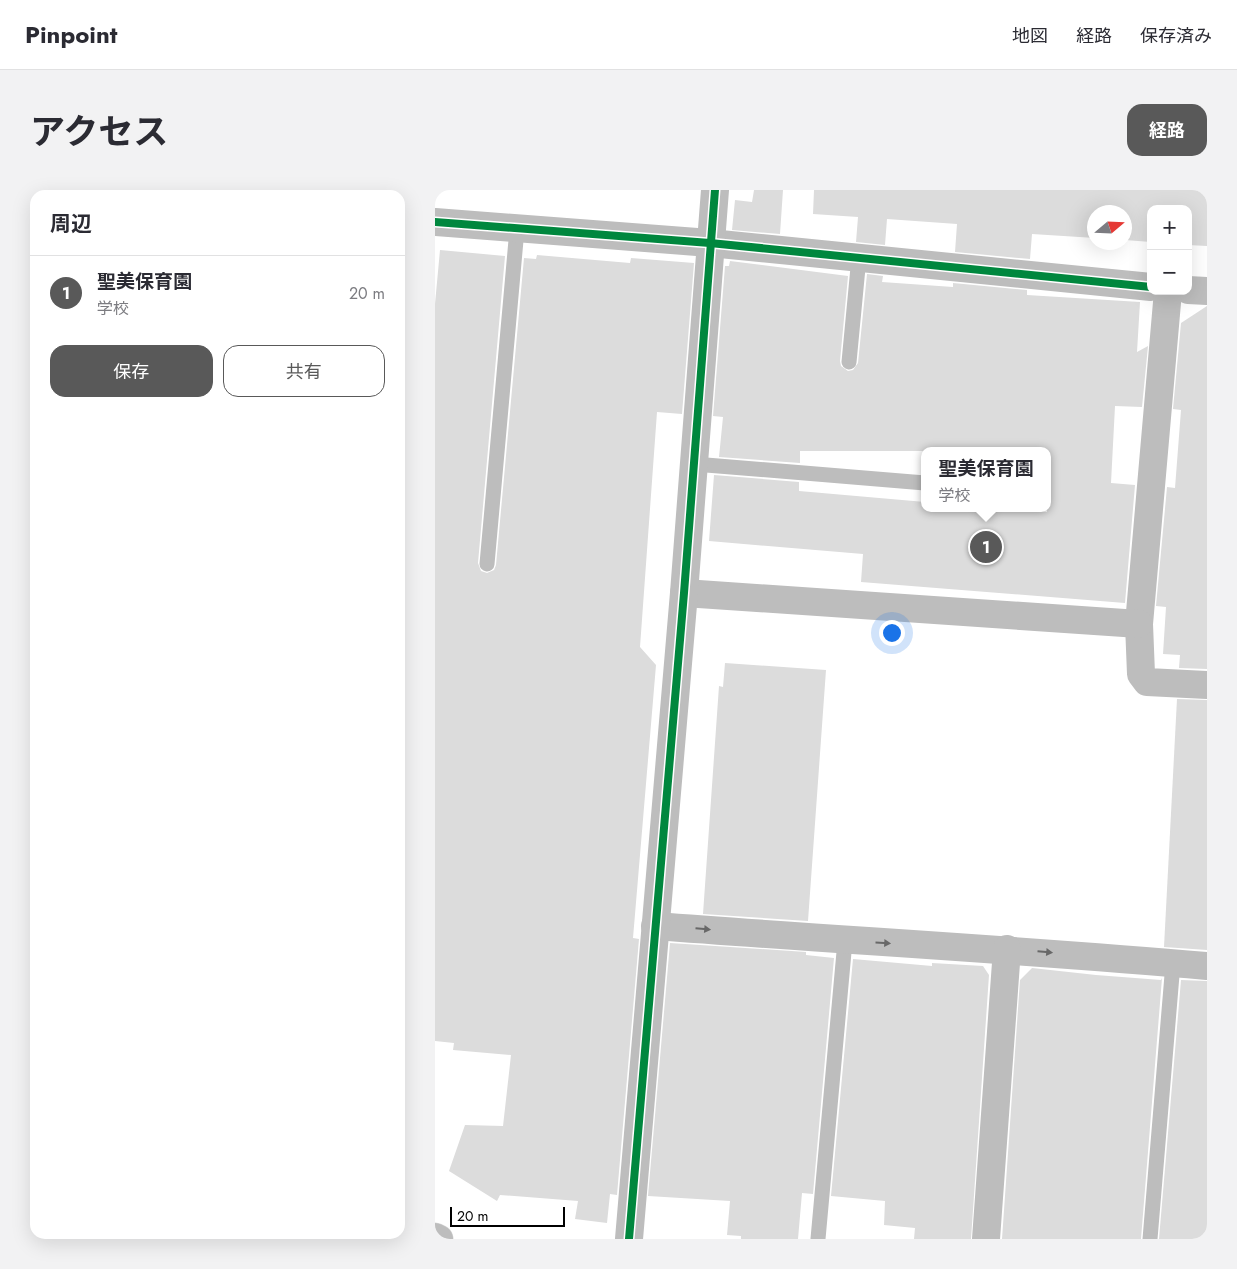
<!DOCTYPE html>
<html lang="ja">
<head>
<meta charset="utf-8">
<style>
  body { margin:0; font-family:Jost,"Noto Sans JP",sans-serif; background:#f2f2f3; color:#2b2b33 }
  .controls { position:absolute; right:15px; top:15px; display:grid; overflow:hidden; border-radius:10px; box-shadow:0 5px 20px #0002 }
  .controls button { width:45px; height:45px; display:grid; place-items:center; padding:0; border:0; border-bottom:1px solid #e1e1e2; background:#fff; color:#2b2b33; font:25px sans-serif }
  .compass { position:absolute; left:652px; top:15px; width:45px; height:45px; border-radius:50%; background:#fff; box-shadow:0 5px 20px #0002; rotate:71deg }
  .scale { position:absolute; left:15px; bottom:12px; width:115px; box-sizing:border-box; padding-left:5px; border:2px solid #000; border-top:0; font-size:14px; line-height:18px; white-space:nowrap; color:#000; -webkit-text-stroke:4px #fff; paint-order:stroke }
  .you { position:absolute; left:456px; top:442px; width:18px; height:18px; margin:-12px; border:4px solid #fff; border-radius:50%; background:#1a73e8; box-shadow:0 0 0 8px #1a73e833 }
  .badge { display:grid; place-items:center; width:32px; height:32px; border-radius:50%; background:#595959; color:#fff; font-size:16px; font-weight:700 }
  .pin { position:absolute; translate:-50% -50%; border:2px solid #fff; box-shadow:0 1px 5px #0006 }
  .popup { position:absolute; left:486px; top:257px; width:130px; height:65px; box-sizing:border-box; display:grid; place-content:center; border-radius:10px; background:#fff; filter:drop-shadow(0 1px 4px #0005); font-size:16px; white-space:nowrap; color:#7c7c81 }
  .popup b { font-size:19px; color:#2b2b33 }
  .popup::after { content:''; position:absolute; left:50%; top:100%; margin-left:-10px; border:10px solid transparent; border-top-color:#fff }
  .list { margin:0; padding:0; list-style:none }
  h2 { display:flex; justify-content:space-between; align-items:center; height:65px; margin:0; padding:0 20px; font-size:21px }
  h2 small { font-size:16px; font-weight:400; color:#7c7c81 }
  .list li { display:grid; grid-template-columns:32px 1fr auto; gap:15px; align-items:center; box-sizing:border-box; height:75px; padding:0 20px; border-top:1px solid #e1e1e2 }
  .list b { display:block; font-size:19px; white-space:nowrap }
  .list p { margin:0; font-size:16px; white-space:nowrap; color:#7c7c81 }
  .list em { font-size:16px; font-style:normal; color:#7c7c81 }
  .actions { display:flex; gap:10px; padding:15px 20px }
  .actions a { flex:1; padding:11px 0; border:1px solid #595959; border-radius:15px; text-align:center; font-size:18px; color:#595959 }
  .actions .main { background:#595959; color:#fff }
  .map { position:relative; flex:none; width:772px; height:1049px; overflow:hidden; border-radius:15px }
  header { display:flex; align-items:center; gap:30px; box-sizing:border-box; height:70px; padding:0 25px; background:#fff; border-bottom:1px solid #e1e1e2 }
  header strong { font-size:24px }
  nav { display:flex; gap:28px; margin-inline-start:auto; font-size:18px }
  .intro { display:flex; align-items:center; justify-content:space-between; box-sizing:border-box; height:120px; padding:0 30px }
  h1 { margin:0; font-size:35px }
  .button { padding:12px 22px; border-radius:15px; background:#595959; color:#fff; font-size:18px; font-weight:700 }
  main { display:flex; gap:30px; padding:0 30px }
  aside { flex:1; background:#fff; border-radius:15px; box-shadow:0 5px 20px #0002 }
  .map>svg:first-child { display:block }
  .building { fill:#dcdcdc }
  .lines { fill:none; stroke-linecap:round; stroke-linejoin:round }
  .primary-casing { stroke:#dbdbdb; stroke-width:29 }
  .service { stroke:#bdbdbd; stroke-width:15 }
  .minor { stroke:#bdbdbd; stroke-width:28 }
  .primary { stroke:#bdbdbd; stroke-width:28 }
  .cycleway-casing { stroke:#fff; stroke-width:11 }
  .cycleway { stroke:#00873e; stroke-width:8 }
  .oneway { fill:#686868 }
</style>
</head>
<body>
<header>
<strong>Pinpoint</strong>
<nav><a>地図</a><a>経路</a><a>保存済み</a></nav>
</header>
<div class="intro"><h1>アクセス</h1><a class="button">経路</a></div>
<main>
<aside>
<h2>周辺<small></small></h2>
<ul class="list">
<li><span class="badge">1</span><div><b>聖美保育園</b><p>学校</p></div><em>20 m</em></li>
</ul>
<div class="actions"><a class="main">保存</a><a>共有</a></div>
</aside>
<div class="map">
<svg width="772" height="1049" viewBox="0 0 772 1049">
  <rect width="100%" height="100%" fill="#fff"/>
  <g class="building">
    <path d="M319 0H348L345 44 297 40 300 10 317 12Z"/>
    <path d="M379 0H772V56L753 55V19H716V52L690 50V22H660V48L597 44 595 69 520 62 522 34 452 29 450 55 421 52 423 27 378 24Z"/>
    <path d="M5 60 70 66 43 373 46 381 52 383 59 380 61 375 89 68 101 69 102 65 195 73 196 68 259 73 247 224 222 222 205 457 221 475 198 748 204 749 182 1005 175 1004 172 1033 140 1029 143 1011 65 1005 62 1011 14 981 30 935 68 936 76 865 18 860 19 853 0 851V114Z"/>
    <path d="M295 71 413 86 405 171 406 176 413 181 418 180 423 173 432 84 448 86 447 92 518 97V93L592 100V105L705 112 702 162 713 156 707 217 680 216 676 293 700 295 690 413 426 392 428 364 274 351 279 285 364 292V301L490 312V318H563L612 322V261H365V273L284 267 288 227 278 226 290 76H294Z"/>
    <path d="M772 116V479L744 478 745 465 728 464 731 417 721 416 732 297 740 298 746 220 738 219 746 133Z"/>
    <path d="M290 473 391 480 373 731 268 724 284 496 288 497Z"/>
    <path d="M742 509 772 510V760L729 757Z"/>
    <path d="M235 753 371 762V765L399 768 378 1004 367 1003 363 1049H306V1046L292 1045 295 1011 213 1006Z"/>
    <path d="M418 769 497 776V773L548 776 554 785 536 1049H479L480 1038 449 1035 450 1011 396 1006Z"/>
    <path d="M597 778 661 785 726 790 727 788 706 1049H567L585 790Z"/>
    <path d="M746 790 772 791V1049H724Z"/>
  </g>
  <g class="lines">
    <defs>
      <path id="primary" d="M0 1047 4 1049"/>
    </defs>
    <use href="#primary" class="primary-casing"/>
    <g class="service">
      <path d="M414 172 424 67"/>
      <path d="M259 274 490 293"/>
      <path d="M52 374 82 39"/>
      <path d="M383 1049 410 751"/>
      <path d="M715 1049 738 773"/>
    </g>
    <g class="minor">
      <path d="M0 32 275 53 716 97"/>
      <path d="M753 100 772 101"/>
      <path d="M733 101 704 434 706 484 712 492 772 495"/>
      <path d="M249 403 704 434"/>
      <path d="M220 736C404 750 588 760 772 776"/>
      <path d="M194 1049 249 403 280 0"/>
      <path d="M551 1049 572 759"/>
    </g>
    <use href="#primary" class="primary"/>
    <defs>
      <g id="cycleway">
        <path d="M0 32 275 53 716 97"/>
        <path d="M194 1049 249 403 280 0"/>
      </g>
    </defs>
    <use href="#cycleway" class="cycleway-casing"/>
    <use href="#cycleway" class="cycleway"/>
  </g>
  <defs><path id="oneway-solid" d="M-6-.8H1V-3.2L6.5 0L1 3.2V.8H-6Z" transform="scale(1.25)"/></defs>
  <g class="oneway">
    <use href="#oneway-solid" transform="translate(268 739) rotate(5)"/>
    <use href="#oneway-solid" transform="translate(448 753) rotate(3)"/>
    <use href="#oneway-solid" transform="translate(610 762) rotate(5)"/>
  </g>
</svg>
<div class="controls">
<button>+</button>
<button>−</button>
</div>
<svg class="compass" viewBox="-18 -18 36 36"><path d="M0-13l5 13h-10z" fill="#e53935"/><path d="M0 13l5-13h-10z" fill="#7c7c81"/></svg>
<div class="scale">20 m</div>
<div class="you"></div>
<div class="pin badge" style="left:551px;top:357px">1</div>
<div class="popup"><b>聖美保育園</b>学校</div>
</div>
</main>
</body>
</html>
